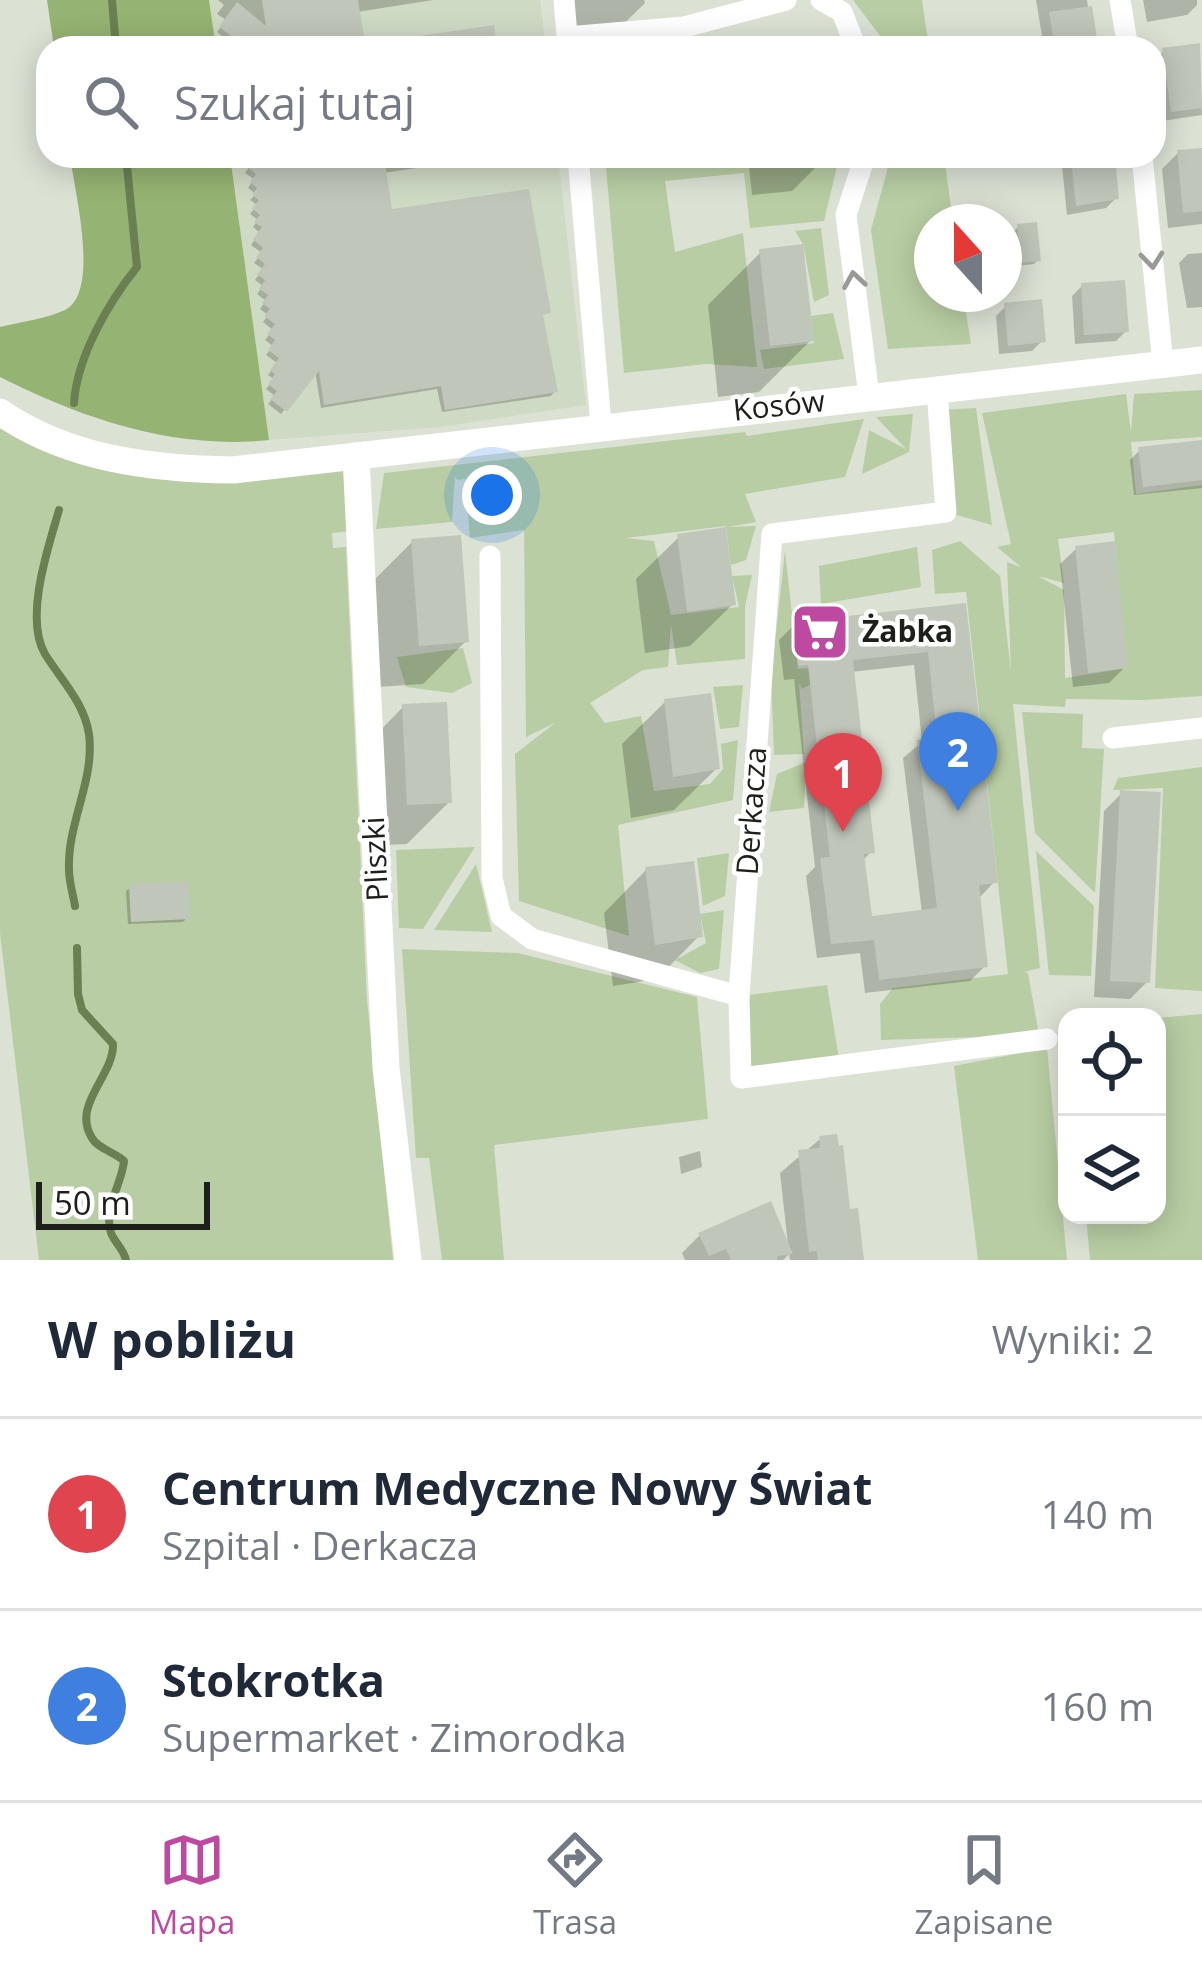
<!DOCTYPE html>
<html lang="pl">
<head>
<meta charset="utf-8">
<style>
  body { margin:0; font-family:"Open Sans",sans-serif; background:#f2f2f3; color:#1f2937 }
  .controls { position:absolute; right:36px; bottom:36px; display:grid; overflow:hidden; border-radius:24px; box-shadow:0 6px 30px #0003 }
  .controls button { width:108px; height:108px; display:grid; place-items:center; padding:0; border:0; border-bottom:3px solid #e0e1e3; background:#fff; color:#1f2937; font:60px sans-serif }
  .compass { position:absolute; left:914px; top:204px; width:108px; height:108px; border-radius:50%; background:#fff; box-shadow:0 6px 30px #0003; rotate:339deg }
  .scale { position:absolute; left:36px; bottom:30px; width:174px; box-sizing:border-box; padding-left:12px; border:6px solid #1c1f1a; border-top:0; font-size:33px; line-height:42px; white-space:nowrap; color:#1c1f1a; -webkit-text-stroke:9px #fff; paint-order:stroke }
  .you { position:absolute; left:492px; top:495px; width:42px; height:42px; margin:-30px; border:9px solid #fff; border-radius:50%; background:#1a73e8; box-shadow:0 0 0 18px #1a73e833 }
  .badge { display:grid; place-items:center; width:78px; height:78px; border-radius:50%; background:#be49a1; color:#fff; font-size:39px; font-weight:700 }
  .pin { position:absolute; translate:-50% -99px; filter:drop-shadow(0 3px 6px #0008) }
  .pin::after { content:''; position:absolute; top:63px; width:42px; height:36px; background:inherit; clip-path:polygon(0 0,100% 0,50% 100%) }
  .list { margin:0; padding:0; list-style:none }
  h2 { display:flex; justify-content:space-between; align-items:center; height:156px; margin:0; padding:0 48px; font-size:51px }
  h2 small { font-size:39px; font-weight:400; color:#747a83 }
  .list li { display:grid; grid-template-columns:78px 1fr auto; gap:36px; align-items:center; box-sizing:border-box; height:192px; padding:0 48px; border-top:3px solid #e0e1e3 }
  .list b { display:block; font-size:45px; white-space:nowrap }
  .list p { margin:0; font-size:39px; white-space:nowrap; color:#747a83 }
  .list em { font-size:39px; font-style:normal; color:#747a83 }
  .icon { flex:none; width:66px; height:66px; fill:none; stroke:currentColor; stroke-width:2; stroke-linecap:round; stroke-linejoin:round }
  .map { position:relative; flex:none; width:1202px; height:1260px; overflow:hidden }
  .search { position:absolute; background:#fff; box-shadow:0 6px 30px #0003; left:36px; right:36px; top:36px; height:132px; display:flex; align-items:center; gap:30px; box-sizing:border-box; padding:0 42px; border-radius:36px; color:#747a83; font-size:45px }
  .sheet { height:540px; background:#fff }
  nav { display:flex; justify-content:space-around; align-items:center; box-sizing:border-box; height:168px; border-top:3px solid #e0e1e3; background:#fff; font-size:33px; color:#747a83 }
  nav a { display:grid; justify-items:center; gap:6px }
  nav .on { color:#be49a1 }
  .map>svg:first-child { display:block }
  .built { fill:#cfdac5 }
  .green { fill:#b8cda3; fill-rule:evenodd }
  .forest { fill:#95b372 }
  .shadow { fill:#0003; fill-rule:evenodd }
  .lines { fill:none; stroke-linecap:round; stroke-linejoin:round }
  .stream { stroke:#6a8052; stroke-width:8 }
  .building { fill:#c0c7ba; fill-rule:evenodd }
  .minor { stroke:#fff; stroke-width:21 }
  .tertiary { stroke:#fff; stroke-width:27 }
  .oneway { stroke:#999a98 }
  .labels { text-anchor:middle; stroke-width:9; stroke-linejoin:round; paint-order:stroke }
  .street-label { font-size:30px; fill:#1c1f1a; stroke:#fff }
  .poi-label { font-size:30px; font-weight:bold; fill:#1c1f1a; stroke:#fff; text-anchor:start }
</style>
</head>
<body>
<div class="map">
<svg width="1202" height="1260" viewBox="0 0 1202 1260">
  <rect width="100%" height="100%" fill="#dbe2d4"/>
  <g class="built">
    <path d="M209 0H540L546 48H216Z"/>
    <path d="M230 156H558L586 405 440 427 269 440Z"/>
  </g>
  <g class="green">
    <path d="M853 0H922L929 48H885L884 41Z"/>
    <path d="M605 156 839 158 824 221 750 228 744 173 665 181 675 252 743 233 757 367 706 364 624 373Z"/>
    <path d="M891 156H944L953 222H932V294H963L971 344 888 349 871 230Z"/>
    <path d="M821 228 829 295 814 302 803 244 795 231Z"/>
    <path d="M833 313 844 359 764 369 760 350 814 343 811 316Z"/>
    <path d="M1202 390V437L1131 442 1136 494 1202 485V696L1145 700 1066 699 1065 707 1013 704 1040 968 1024 972 1028 973 1039 1035 881 1040 880 1004 893 988 1008 974 966 592 935 594 932 550 960 541 1000 576 1011 671 1007 562 1021 567 997 547 1011 544 982 413 1126 394 1131 432 1134 394ZM1114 532 1127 668 1065 678 1064 590 1038 576 1064 583 1058 539Z"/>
    <path d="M976 408 992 525 946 512 940 410Z"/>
    <path d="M0 412 137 465 356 456 360 530 332 533 333 548 346 547 367 1000 393 1260H39L0 933Z"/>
    <path d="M913 414 909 452 862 474 869 430 906 449 876 417Z"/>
    <path d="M864 419 845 477 745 494 756 522 728 527 756 526 746 560 731 565 726 526 626 538 654 541 671 615 739 607 732 576 752 575 745 606V659L677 665 671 624 668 667 643 670 590 703 605 723 641 716 654 791 710 784 723 769 721 744 738 740 733 800 618 825 629 936 519 901 515 754 555 723 526 737 524 530 470 538 465 479 457 480 455 476 452 522 376 529 384 473 745 432 747 436Z"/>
    <path d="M917 547 921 587 821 604 819 566Z"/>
    <path d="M785 551 798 669 843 666 802 689 799 683 804 754 774 755 771 678Z"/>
    <path d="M463 648 472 683 452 693 406 687 397 657Z"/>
    <path d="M743 685 739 727 720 729 713 687Z"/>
    <path d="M1022 712 1083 714 1082 748 1104 749 1095 893 1035 833Z"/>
    <path d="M806 762 804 808 769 812 777 774Z"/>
    <path d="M1202 767V991L1155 988 1163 788 1113 790 1118 778Z"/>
    <path d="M475 847 423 929 399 928 396 850Z"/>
    <path d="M1036 851 1094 906 1091 976 1049 975Z"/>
    <path d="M729 853 725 896 703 906 697 858Z"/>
    <path d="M476 864 492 932 434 930Z"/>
    <path d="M724 910 719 969 700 973 675 960 706 943 700 914Z"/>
    <path d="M402 949 518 953 697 997 708 1119 494 1145 504 1260H442L429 1158H416Z"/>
    <path d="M827 985 840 1065 741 1068 749 995Z"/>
    <path d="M1202 1014V1260H1090L1086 1215H1157V1018Z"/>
    <path d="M1047 1048 1067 1260H978L954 1066Z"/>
  </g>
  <g class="forest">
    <path d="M47 0H209L216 48H54Z"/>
    <path d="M70 156H230L269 440C175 450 83 419 0 377V327C20 322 46 319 65 310 101 292 74 189 70 156Z"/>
  </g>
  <g class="shadow">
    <path d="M433 0 357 12 363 48 492 28 494 48H222L228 41 217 32 226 20 217 14 224 5 218 0Z"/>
    <path d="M556 0H644L645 3 602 45 561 48Z"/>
    <path d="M1036 0H1087L1094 48H1044Z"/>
    <path d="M1143 0H1197V5L1187 15 1147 22Z"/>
    <path d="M1198 46 1202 115 1162 121 1154 61 1164 51Z"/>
    <path d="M1202 151V224L1168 228 1162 169 1178 153Z"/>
    <path d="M497 156 383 173 389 213 548 312 540 317 555 391 551 396 442 412 437 389 321 408 315 371 281 414 268 404 275 396 266 389 274 379 268 375 277 363 266 355 273 346 265 340 273 330 263 322 268 315 260 309 266 301 257 294 263 286 255 280 263 269 254 263 262 253 251 245 260 233 253 227 258 220 250 214 257 205 250 200 256 194 248 188 254 179 245 173 251 165 240 157Z"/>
    <path d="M748 156H827L792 191 752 195Z"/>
    <path d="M1061 156H1110L1116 198 1106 208 1067 215Z"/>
    <path d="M1018 227 1038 260 1034 264 1017 266 1014 231Z"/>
    <path d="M761 252 811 340 759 392 718 397 708 305Z"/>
    <path d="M1202 253V307L1187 308 1179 263 1188 254Z"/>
    <path d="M1082 286 1126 331 1116 341 1075 344 1072 296Z"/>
    <path d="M1006 306 1042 341 1032 351 999 354 996 316Z"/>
    <path d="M1202 443V488L1134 495 1130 460 1140 450Z"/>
    <path d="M679 537 733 604 690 646 645 653 636 579Z"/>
    <path d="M412 542 466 641 423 684 377 687 369 585Z"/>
    <path d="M1076 549 1125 667 1109 683 1073 687 1060 564Z"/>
    <path d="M964 607 995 881 980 897 985 966 970 981 865 993 860 953 817 958 806 876 815 867 794 679 784 680 779 640 794 625ZM914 665 922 742 903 758 922 913 869 919 862 861 872 851 851 672Z"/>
    <path d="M665 702 717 768 674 810 631 818 622 744Z"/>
    <path d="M403 707 449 802 407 844 366 846 361 750Z"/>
    <path d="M1122 793 1147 982 1130 999 1094 997 1104 811Z"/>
    <path d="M646 870 699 936 657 979 613 986 604 913Z"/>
    <path d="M131 887 187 918 183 922 128 924 126 891Z"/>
    <path d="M820 1139 861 1260H790L789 1254 783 1260H685L682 1253 700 1235 788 1245 780 1173Z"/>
    <path d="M700 1151 702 1167 681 1174 679 1157Z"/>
  </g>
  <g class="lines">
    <g class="stream">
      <path d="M112 0 116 48"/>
      <path d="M74 403C77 357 108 303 137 267L126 156"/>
      <path d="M59 510C48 548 24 618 45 654 61 680 84 702 89 734 95 781 67 823 69 870 69 882 73 894 75 906"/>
      <path d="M77 948 78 994 82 1010 113 1044C114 1076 71 1105 92 1138 98 1149 115 1152 124 1161 122 1184 103 1208 111 1233 115 1243 123 1248 126 1260"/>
    </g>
  </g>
  <g class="building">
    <path d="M262 0H358L366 48H219L230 35 219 27 237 2 266 26Z"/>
    <path d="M1092 6 1098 44 1055 48 1049 12Z"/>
    <path d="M494 25 497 48H413V37Z"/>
    <path d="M1200 43 1202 108 1171 112 1162 48Z"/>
    <path d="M1202 148V211L1183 213 1177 150Z"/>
    <path d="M255 156H384L392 209 529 189 551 313 543 315 558 392 445 410 441 386 324 405 319 371 287 412 270 399 277 391 268 384 275 374 270 370 279 358 268 350 275 340 267 334 275 324 264 316 270 309 262 303 268 295 259 289 265 280 257 274 265 264 256 257 263 248 253 239 262 227 254 222 260 215 252 208 259 200 252 195 257 188 250 182 256 174 247 167Z"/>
    <path d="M1115 156 1119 199 1076 206 1071 160Z"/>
    <path d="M1037 222 1041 261 1021 263 1017 224Z"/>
    <path d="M803 244 814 341 770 346 759 249Z"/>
    <path d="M1125 280 1129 332 1084 335 1081 283Z"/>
    <path d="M1042 299 1046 342 1008 346 1004 303Z"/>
    <path d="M1202 440V480L1143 487 1138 447Z"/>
    <path d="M726 527 736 605 687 612 677 534Z"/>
    <path d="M461 535 469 642 419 646 411 539Z"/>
    <path d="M1115 541 1128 668 1088 673 1075 546Z"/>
    <path d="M966 603 998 883 979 885 988 967 879 980 874 940 831 944 820 858 830 857 814 719 808 665 798 666 793 622ZM928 652 937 737 917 740 937 908 872 916 864 854 875 853 853 660Z"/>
    <path d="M711 693 720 769 673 777 664 699Z"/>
    <path d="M447 702 452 803 407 805 402 704Z"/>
    <path d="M1120 790 1161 792 1150 983 1110 981Z"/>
    <path d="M694 861 703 937 655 945 645 867Z"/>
    <path d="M188 881 190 919 131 922 129 884Z"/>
    <path d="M837 1134 839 1146 843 1145 850 1209 858 1208 864 1260H818L817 1251 809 1252 798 1150 820 1148 819 1136Z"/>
    <path d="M771 1201 793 1254 777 1256V1260H731L726 1249 709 1256 698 1233Z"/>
  </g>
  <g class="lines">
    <g class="minor">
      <path d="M564 0 568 47"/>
      <path d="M821 0 842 12 856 48"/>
      <path d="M1120 0 1128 48"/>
      <path d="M567 37 684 27 786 0"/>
      <path d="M578 156 601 425"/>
      <path d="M865 156 846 215 869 396"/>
      <path d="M1142 156 1163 364"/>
      <path d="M937 390 946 512 772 534 739 996 741 1078 1047 1039"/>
      <path d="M490 556 492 878 501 916 532 939 739 996"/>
      <path d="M1113 738 1202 728"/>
    </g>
    <g class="tertiary">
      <path d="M0 412C68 459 152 469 233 470L1202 360"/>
      <path d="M356 456 386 1068 408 1260"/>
    </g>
  </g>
  <defs><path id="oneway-chevron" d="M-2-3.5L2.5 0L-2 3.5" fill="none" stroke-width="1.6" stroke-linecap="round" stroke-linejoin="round" transform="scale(3)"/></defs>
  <g class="oneway">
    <use href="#oneway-chevron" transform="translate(1152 260) rotate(84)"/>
    <use href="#oneway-chevron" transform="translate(854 280) rotate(-99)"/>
  </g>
  <defs>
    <symbol id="supermarket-square" viewBox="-11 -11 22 22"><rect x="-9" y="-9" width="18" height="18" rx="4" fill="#be49a1" stroke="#fff"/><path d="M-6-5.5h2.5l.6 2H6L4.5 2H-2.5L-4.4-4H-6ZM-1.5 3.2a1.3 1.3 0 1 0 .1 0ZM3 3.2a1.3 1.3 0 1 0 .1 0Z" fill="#fff"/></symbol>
  </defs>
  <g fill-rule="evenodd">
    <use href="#supermarket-square" x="787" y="599" width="66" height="66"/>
  </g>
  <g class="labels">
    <g class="street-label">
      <text transform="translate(779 406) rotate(-6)" y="10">Kosów</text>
      <text transform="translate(752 811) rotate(-86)" y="10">Derkacza</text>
      <text transform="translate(376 859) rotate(-93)" y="10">Pliszki</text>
    </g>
    <g class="poi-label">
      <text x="862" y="642">Żabka</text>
    </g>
  </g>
</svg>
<div class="controls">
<button><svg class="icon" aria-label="locate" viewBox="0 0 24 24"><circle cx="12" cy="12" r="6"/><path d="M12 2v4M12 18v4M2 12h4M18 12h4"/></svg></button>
<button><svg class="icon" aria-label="layers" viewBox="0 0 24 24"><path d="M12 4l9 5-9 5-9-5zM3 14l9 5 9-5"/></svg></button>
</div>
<svg class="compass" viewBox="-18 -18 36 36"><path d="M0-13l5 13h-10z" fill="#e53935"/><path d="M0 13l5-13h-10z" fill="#747a83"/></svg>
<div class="scale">50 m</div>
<div class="you"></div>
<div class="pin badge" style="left:843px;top:832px;background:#e0444e">1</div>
<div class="pin badge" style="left:958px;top:811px;background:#3f7fe0">2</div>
<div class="search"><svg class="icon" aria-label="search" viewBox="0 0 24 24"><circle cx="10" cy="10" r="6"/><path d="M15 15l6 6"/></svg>Szukaj tutaj</div>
</div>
<section class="sheet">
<h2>W pobliżu<small>Wyniki: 2</small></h2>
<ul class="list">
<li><span class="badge" style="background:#e0444e">1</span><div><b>Centrum Medyczne Nowy Świat</b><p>Szpital · Derkacza</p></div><em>140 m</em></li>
<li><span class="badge" style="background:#3f7fe0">2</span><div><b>Stokrotka</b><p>Supermarket · Zimorodka</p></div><em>160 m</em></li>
</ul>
</section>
<nav>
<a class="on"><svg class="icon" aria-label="map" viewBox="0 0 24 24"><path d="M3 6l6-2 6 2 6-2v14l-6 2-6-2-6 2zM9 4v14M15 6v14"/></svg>Mapa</a>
<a><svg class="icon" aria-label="directions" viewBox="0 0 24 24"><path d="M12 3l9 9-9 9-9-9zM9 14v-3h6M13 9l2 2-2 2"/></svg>Trasa</a>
<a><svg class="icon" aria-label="saved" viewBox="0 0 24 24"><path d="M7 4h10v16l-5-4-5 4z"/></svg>Zapisane</a>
</nav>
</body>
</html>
